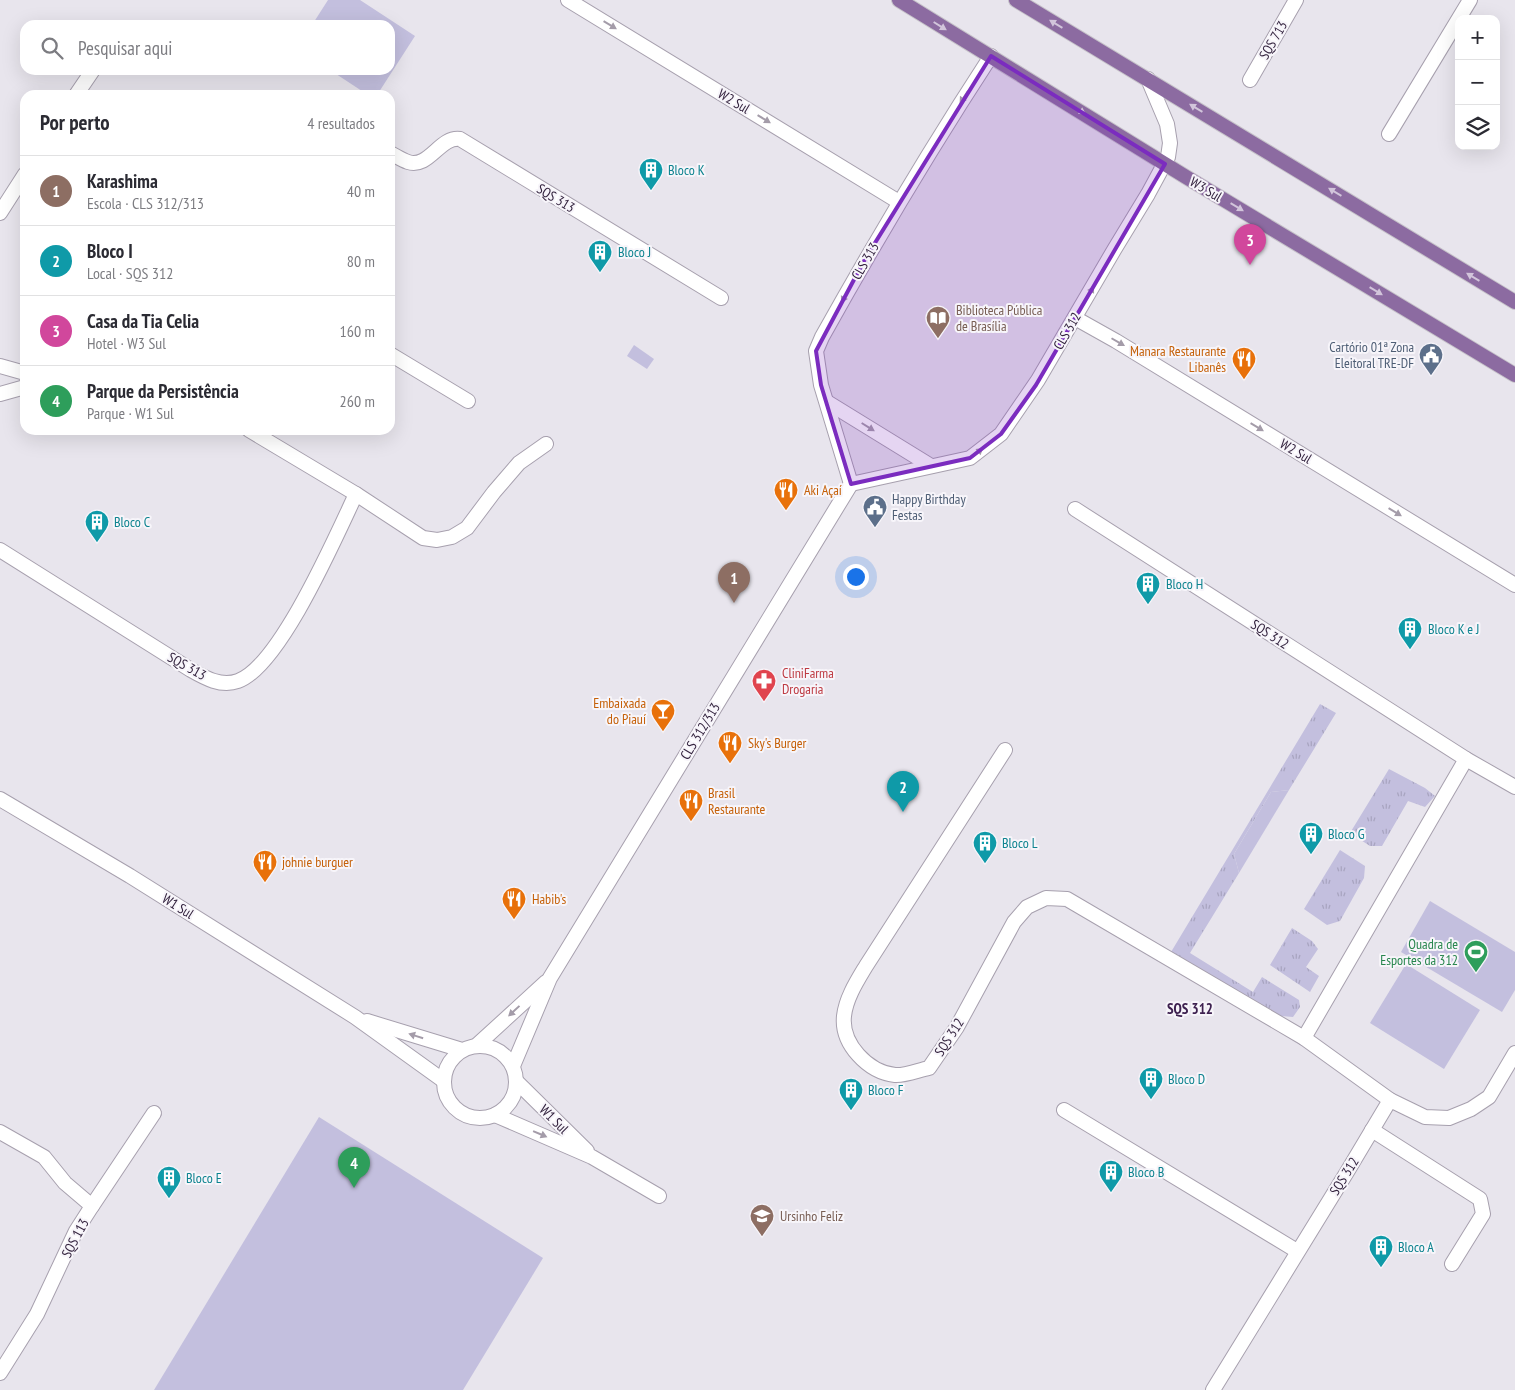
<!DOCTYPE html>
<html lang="pt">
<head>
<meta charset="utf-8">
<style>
  body { margin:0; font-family:"PT Sans Narrow",sans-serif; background:#f7f7f7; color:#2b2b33 }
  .controls { position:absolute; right:15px; top:15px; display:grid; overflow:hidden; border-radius:10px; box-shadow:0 5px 20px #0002 }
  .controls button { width:45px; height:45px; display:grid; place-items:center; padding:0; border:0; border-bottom:1px solid #e1e1e2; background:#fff; color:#2b2b33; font:25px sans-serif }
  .you { position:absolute; left:855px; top:576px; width:18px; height:18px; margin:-12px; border:4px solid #fff; border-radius:50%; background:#1a73e8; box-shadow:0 0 0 8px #1a73e833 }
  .badge { display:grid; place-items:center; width:32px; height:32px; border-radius:50%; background:#44824f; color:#fff; font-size:16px; font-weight:700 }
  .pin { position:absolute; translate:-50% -41px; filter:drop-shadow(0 1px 2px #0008) }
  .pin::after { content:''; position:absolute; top:26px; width:18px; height:15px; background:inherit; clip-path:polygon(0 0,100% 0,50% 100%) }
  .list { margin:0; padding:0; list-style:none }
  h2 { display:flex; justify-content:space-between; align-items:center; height:65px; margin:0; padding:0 20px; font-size:21px }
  h2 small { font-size:16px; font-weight:400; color:#7c7c81 }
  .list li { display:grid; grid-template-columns:32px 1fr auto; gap:15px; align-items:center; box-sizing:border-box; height:70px; padding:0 20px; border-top:1px solid #e1e1e2 }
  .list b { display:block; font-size:19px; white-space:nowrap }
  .list p { margin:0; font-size:16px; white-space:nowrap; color:#7c7c81 }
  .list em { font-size:16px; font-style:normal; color:#7c7c81 }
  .icon { flex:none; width:28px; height:28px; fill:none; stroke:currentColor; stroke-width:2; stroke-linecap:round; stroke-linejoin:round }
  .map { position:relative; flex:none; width:1515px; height:1390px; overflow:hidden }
  .search { position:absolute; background:#fff; box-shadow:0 5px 20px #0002; left:20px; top:20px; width:375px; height:55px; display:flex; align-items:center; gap:12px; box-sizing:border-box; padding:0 18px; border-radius:15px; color:#7c7c81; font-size:19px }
  .panel { position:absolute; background:#fff; box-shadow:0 5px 20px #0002; left:20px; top:90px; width:375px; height:345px; border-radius:15px }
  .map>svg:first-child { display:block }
  .grass { fill:url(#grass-tufts) }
  .green { fill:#c3bfde }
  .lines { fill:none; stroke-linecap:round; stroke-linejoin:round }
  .minor-casing { stroke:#a7a0ae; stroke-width:16 }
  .tertiary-casing { stroke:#a7a0ae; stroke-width:16 }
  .primary-casing { stroke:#c6c2c9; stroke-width:16 }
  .minor { stroke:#fff; stroke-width:14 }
  .tertiary { stroke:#fff; stroke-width:14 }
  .primary { stroke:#8c6ba1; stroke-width:14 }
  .oneway { fill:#d2c5db }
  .oneway2 { fill:#a49ca9 }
  .marked { fill:#7b2cbf; fill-opacity:0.2; stroke:#7b2cbf; stroke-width:4; stroke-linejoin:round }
  .labels { text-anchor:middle; stroke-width:4; stroke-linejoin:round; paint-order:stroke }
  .street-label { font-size:14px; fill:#34243f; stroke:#f7f5fa }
  .culture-label { font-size:14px; fill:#0d838f; stroke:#f7f5fa; text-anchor:start }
  .education-label { font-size:14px; fill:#785e54; stroke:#f7f5fa; text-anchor:start }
  .service-label { font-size:14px; fill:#4e5e75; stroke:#f7f5fa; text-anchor:end }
  .food-label { font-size:14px; fill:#c56008; stroke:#f7f5fa; text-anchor:start }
  .health-label { font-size:14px; fill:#be3a42; stroke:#f7f5fa; text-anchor:start }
  .leisure-label { font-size:14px; fill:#27864d; stroke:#f7f5fa; text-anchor:end }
  .neighbourhood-label { font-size:15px; font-weight:bold; fill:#3e2150; stroke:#f7f5fa }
</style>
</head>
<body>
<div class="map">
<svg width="1515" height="1390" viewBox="0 0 1515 1390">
  <defs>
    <pattern id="grass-tufts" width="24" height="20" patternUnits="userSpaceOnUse" patternTransform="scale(1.25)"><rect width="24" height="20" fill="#c3bfde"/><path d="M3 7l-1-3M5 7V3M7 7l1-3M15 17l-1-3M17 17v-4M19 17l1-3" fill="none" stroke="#a8a4c0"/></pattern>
  </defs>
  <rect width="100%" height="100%" fill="#e8e5ed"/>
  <g class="grass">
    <path d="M1320 704 1336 713 1289 790 1271 792 1234 854 1239 873 1190 953 1253 992 1262 977 1299 1000 1300 1007 1293 1017 1281 1016 1171 952Z"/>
    <path d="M1389 769 1425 788 1435 796 1425 807 1408 801 1382 846H1370L1350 833Z"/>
    <path d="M1340 850 1365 866 1364 878 1340 921 1327 925 1304 909Z"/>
    <path d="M1292 928 1312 941 1318 949 1306 967 1319 976 1310 992 1270 965Z"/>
  </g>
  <g class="green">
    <path d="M328 0H360L415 36 377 95H368L330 70H390V25H312Z"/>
    <path d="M634 345 654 359 647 369 627 356Z"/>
    <path d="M1289 790 1239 873 1234 854 1271 792Z"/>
    <path d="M1430 901 1515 952V990L1502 1012 1401 952Z"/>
    <path d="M1406 964 1480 1010 1444 1069 1370 1023Z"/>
    <path d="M319 1117 543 1258 463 1390H154Z"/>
  </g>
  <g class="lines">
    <defs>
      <g id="minor">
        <path d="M1250 80 1296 0"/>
        <path d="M76 95 93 70"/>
        <path d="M1389 134 1470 0"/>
        <path d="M390 153C396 156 402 160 408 162 429 169 440 136 460 139L721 298"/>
        <path d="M0 213 25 174"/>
        <path d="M390 354 468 401"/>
        <path d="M0 366 25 373"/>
        <path d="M0 394 25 387"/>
        <path d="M249 430 356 494 423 538 437 540 452 537 467 528 494 492 519 463 546 444"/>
        <path d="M1075 509 1466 759 1515 787"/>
        <path d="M0 550 191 670C205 678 221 687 238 681 280 666 336 536 356 494"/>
        <path d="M1005 750 866 966C857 981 846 998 844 1016 841 1044 868 1072 895 1075 904 1076 919 1070 929 1068L957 1027 1014 922 1027 907 1046 898 1067 899 1304 1038 1390 1100 1347 1172 1213 1390"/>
        <path d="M1304 1038 1466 759"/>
        <path d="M516 1081 587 1151"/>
        <path d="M1390 1100 1425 1117 1449 1118 1471 1109 1489 1097 1515 1053"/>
        <path d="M1064 1110 1297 1251"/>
        <path d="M495 1115 592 1157 659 1196"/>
        <path d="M1372 1130 1480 1199 1483 1214 1452 1264"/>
        <path d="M0 1132 44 1157 65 1183 92 1206 76 1231 37 1314 0 1373"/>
        <path d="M92 1206 154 1113"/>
      </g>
      <g id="tertiary">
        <path d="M568 0 899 202"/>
        <path d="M1075 318 1116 341 1515 585"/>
        <path d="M827 402 931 466"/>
        <path d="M851 484 970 458 1001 434 1038 380 1114 250 1148 194 1168 157 1170 143 1167 124 1148 79"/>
        <path d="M851 484 821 385 816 351 822 337C875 242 931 148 991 56"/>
        <path d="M0 799 130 876 355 1017 444 1081"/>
        <path d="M367 1021 462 1050"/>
        <path d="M476 1046 546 982"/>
        <circle cx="480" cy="1082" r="36"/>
        <path d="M513 1066 550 978 851 484"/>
      </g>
      <g id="primary">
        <path d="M899 0 1186 177 1515 375"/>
        <path d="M1016 0 1515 302"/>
      </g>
    </defs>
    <use href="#minor" class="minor-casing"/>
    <use href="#tertiary" class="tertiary-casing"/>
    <use href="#primary" class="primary-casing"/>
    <use href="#minor" class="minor"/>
    <use href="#tertiary" class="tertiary"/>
    <use href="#primary" class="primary"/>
  </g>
  <defs><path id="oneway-solid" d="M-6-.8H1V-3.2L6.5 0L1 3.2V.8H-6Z" transform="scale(1.25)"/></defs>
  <g class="oneway">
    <use href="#oneway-solid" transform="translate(1056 24) rotate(-149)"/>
    <use href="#oneway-solid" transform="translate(940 26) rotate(32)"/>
    <use href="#oneway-solid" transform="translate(1196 108) rotate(-149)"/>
    <use href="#oneway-solid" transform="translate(1079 110) rotate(32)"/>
    <use href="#oneway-solid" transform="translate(1335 192) rotate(-149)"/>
    <use href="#oneway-solid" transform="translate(1237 207) rotate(31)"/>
    <use href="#oneway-solid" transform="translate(1473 277) rotate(-149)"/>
    <use href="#oneway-solid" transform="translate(1376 291) rotate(31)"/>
  </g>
  <g class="oneway2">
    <use href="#oneway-solid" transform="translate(610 25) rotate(31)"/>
    <use href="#oneway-solid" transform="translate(964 97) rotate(123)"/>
    <use href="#oneway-solid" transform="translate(764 119) rotate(31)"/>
    <use href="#oneway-solid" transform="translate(1090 293) rotate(-61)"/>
    <use href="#oneway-solid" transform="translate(845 296) rotate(119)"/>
    <use href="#oneway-solid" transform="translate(1118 342) rotate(30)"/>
    <use href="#oneway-solid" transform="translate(868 427) rotate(32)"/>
    <use href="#oneway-solid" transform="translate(1257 427) rotate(31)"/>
    <use href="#oneway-solid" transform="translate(977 453) rotate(-39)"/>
    <use href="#oneway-solid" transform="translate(1395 512) rotate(31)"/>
    <use href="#oneway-solid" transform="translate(514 1011) rotate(137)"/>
    <use href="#oneway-solid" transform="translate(416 1036) rotate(-163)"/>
    <use href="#oneway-solid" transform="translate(540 1134) rotate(23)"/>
  </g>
  <path class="marked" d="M991 56 1165 164 1036 385 1001 434 970 458 851 484 821 385 816 351 865 259Z"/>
  <defs>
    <symbol id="building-pin" viewBox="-11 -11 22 30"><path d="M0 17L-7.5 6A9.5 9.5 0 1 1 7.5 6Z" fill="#0f9aa8" stroke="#f7f5fa"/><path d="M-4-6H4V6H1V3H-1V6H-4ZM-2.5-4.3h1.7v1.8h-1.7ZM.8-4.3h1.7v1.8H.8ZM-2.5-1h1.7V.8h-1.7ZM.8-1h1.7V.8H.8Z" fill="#fff"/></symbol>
    <symbol id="library-pin" viewBox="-11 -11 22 30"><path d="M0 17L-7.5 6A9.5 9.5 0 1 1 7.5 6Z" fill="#8d6e63" stroke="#f7f5fa"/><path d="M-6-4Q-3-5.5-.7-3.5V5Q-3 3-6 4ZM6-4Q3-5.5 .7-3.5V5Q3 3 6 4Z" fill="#fff"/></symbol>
    <symbol id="civic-pin" viewBox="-11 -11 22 30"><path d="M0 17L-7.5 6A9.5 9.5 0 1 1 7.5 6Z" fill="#5c6f8a" stroke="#f7f5fa"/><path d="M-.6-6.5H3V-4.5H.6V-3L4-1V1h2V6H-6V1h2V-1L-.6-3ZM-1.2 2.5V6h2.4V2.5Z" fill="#fff"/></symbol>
    <symbol id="restaurant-pin" viewBox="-11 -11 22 30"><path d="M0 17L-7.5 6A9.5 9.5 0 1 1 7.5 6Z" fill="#e8710a" stroke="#f7f5fa"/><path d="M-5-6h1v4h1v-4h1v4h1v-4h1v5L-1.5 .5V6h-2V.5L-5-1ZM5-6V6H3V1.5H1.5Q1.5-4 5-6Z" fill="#fff"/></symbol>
    <symbol id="pharmacy-pin" viewBox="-11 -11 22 30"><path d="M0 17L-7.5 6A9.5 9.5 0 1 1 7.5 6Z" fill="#e0444e" stroke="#f7f5fa"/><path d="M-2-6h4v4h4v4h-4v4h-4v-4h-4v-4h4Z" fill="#fff"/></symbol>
    <symbol id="bar-pin" viewBox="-11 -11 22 30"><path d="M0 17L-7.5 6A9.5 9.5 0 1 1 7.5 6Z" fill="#e8710a" stroke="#f7f5fa"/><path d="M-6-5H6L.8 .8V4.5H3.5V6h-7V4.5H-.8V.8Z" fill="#fff"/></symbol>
    <symbol id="stadium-pin" viewBox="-11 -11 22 30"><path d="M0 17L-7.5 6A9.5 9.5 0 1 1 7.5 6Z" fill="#2e9e5b" stroke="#f7f5fa"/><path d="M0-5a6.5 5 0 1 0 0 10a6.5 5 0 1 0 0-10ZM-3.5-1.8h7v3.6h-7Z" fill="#fff"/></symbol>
    <symbol id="school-pin" viewBox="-11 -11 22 30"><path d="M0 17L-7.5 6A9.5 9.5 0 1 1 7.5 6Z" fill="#8d6e63" stroke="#f7f5fa"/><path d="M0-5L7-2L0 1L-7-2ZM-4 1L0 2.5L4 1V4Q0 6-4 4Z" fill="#fff"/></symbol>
  </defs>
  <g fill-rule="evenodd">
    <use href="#building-pin" x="637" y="156" width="28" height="38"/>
    <use href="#building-pin" x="586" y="238" width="28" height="38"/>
    <use href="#library-pin" x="924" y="304" width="28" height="38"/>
    <use href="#civic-pin" x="1417" y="341" width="28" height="38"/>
    <use href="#restaurant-pin" x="1230" y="345" width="28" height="38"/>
    <use href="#restaurant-pin" x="772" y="476" width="28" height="38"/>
    <use href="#civic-pin" x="861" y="493" width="28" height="38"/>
    <use href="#building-pin" x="83" y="508" width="28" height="38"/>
    <use href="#building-pin" x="1134" y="570" width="28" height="38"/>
    <use href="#building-pin" x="1396" y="615" width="28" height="38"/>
    <use href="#pharmacy-pin" x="750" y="667" width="28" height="38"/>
    <use href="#bar-pin" x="649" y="697" width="28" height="38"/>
    <use href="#restaurant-pin" x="716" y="729" width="28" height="38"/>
    <use href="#restaurant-pin" x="677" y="787" width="28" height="38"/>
    <use href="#building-pin" x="1297" y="820" width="28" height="38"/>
    <use href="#building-pin" x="971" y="829" width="28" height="38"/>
    <use href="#restaurant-pin" x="251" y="848" width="28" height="38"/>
    <use href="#restaurant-pin" x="500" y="885" width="28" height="38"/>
    <use href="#stadium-pin" x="1462" y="938" width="28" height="38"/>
    <use href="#building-pin" x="1137" y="1065" width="28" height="38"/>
    <use href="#building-pin" x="837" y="1076" width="28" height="38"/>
    <use href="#building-pin" x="1097" y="1158" width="28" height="38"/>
    <use href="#building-pin" x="155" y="1164" width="28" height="38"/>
    <use href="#school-pin" x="748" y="1202" width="28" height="38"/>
    <use href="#building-pin" x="1367" y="1233" width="28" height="38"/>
  </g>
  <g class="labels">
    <g class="street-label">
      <text transform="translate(1273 40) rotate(-60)" y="5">SQS 713</text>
      <text transform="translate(734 101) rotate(31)" y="5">W2 Sul</text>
      <text transform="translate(1206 189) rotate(31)" y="5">W3 Sul</text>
      <text transform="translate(556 198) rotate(31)" y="5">SQS 313</text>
      <text transform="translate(865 261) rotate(-60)" y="5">CLS 313</text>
      <text transform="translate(1067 331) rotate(-60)" y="5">CLS 312</text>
      <text transform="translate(1296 451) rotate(31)" y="5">W2 Sul</text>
      <text transform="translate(1270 634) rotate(33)" y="5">SQS 312</text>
      <text transform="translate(187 666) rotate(29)" y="5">SQS 313</text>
      <text transform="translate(700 731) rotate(-59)" y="5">CLS 312/313</text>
      <text transform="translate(178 906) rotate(32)" y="5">W1 Sul</text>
      <text transform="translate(949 1037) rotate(-57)" y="5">SQS 312</text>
      <text transform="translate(554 1119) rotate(45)" y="5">W1 Sul</text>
      <text transform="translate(1344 1176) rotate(-58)" y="5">SQS 312</text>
      <text transform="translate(75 1238) rotate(-62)" y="5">SQS 113</text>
    </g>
    <g class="culture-label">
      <text x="668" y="175">Bloco K</text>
      <text x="618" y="257">Bloco J</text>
      <text x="114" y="527">Bloco C</text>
      <text x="1166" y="589">Bloco H</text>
      <text x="1428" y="634">Bloco K e J</text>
      <text x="1328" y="839">Bloco G</text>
      <text x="1002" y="848">Bloco L</text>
      <text x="1168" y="1084">Bloco D</text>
      <text x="868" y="1095">Bloco F</text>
      <text x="1128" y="1177">Bloco B</text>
      <text x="186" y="1183">Bloco E</text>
      <text x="1398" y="1252">Bloco A</text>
    </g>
    <g class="education-label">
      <text x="956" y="315">Biblioteca Pública<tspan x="956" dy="16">de Brasília</tspan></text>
      <text x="780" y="1221">Ursinho Feliz</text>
    </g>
    <g class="service-label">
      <text x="1414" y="352">Cartório 01ª Zona<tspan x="1414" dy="16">Eleitoral TRE-DF</tspan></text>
      <text x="892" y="504" text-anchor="start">Happy Birthday<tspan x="892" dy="16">Festas</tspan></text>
    </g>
    <g class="food-label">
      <text x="1226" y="356" text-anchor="end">Manara Restaurante<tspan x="1226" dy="16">Libanês</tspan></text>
      <text x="804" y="495">Aki Açaí</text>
      <text x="646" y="708" text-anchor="end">Embaixada<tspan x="646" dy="16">do Piauí</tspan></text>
      <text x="748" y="748">Sky's Burger</text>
      <text x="708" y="798">Brasil<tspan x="708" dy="16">Restaurante</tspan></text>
      <text x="282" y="867">johnie burguer</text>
      <text x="532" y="904">Habib's</text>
    </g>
    <g class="health-label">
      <text x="782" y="678">CliniFarma<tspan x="782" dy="16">Drogaria</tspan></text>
    </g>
    <g class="leisure-label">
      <text x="1458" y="949">Quadra de<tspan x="1458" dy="16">Esportes da 312</tspan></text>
    </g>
    <g class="neighbourhood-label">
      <text x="1190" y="1014">SQS 312</text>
    </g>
  </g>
</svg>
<div class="controls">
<button>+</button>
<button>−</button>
<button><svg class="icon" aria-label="layers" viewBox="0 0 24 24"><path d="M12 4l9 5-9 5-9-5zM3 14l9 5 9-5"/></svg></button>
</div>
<div class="you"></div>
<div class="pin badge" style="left:734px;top:603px;background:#8d6e63">1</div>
<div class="pin badge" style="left:903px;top:812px;background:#0f9aa8">2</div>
<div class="pin badge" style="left:1250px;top:265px;background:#d1479c">3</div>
<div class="pin badge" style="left:354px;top:1188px;background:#2e9e5b">4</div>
<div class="search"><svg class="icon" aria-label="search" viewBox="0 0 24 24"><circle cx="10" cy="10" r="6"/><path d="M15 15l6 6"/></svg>Pesquisar aqui</div>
<section class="panel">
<h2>Por perto<small>4 resultados</small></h2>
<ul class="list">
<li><span class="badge" style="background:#8d6e63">1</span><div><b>Karashima</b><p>Escola · CLS 312/313</p></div><em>40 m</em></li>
<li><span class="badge" style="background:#0f9aa8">2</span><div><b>Bloco I</b><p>Local · SQS 312</p></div><em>80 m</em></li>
<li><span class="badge" style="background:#d1479c">3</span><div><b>Casa da Tia Celia</b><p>Hotel · W3 Sul</p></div><em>160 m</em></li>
<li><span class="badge" style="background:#2e9e5b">4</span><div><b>Parque da Persistência</b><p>Parque · W1 Sul</p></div><em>260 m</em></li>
</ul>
</section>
</div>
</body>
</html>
